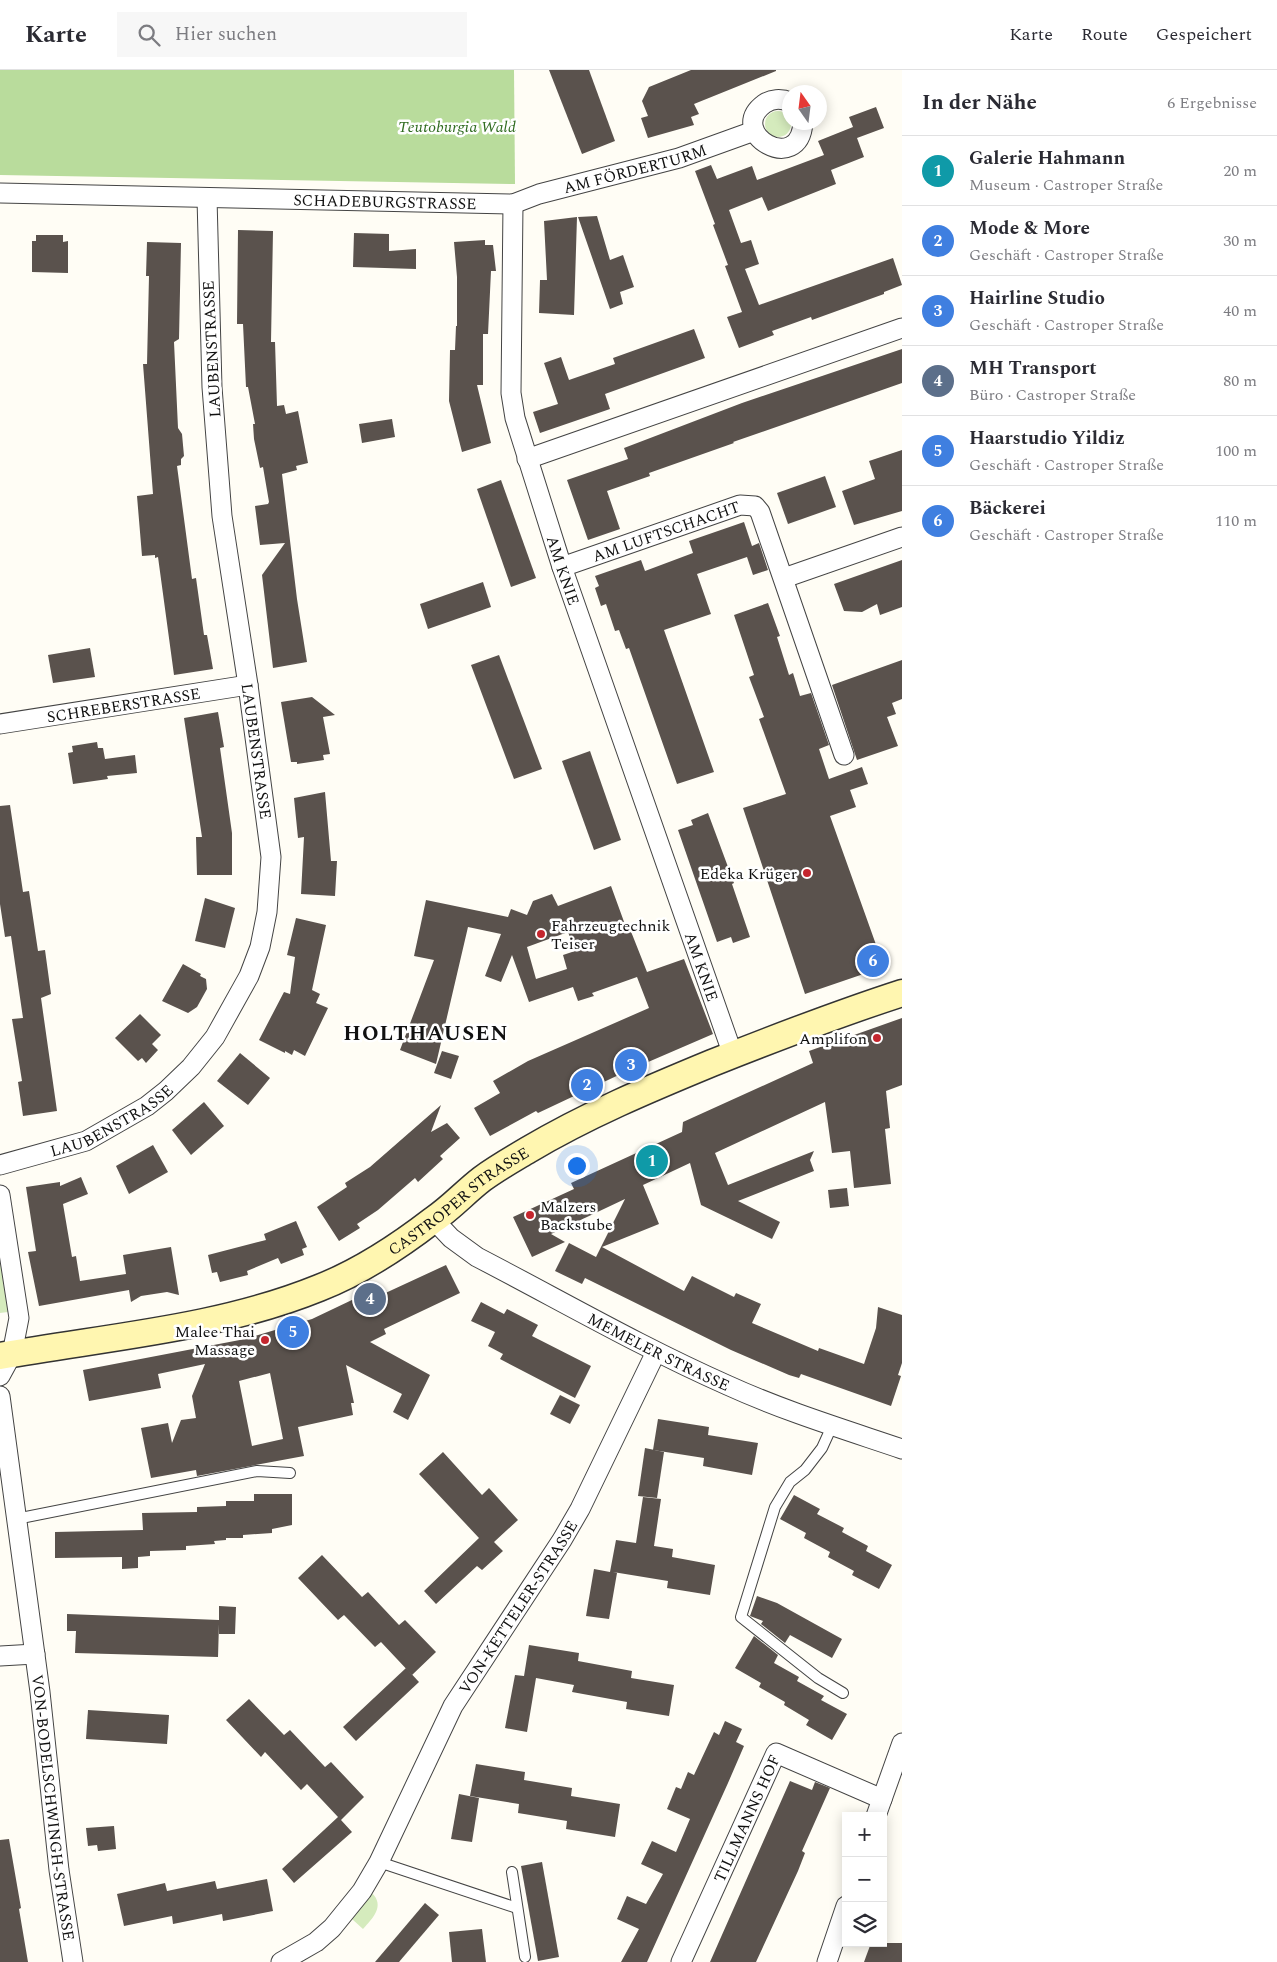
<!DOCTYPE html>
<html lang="de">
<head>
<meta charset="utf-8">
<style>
  body { margin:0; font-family:Spectral,serif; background:#f7f7f7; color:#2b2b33 }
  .controls { position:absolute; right:15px; bottom:15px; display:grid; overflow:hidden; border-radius:0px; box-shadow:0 2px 12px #0003 }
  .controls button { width:45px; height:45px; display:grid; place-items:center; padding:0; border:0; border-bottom:1px solid #e1e1e2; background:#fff; color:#2b2b33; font:25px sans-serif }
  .compass { position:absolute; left:782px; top:15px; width:45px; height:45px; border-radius:50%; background:#fff; box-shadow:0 2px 12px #0003; rotate:346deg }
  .you { position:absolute; left:576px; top:1095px; width:18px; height:18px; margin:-12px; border:4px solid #fff; border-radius:50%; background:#1a73e8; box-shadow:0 0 0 8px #1a73e833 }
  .badge { display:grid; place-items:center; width:32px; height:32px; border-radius:50%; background:#0b8043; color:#fff; font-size:16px; font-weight:700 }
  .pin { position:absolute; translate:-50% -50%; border:2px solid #fff; box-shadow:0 1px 5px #0006 }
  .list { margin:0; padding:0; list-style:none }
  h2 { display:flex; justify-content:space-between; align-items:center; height:65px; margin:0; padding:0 20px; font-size:21px }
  h2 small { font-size:16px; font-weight:400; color:#7c7c81 }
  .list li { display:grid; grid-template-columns:32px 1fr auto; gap:15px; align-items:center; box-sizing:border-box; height:70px; padding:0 20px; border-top:1px solid #e1e1e2 }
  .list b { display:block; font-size:19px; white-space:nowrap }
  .list p { margin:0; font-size:16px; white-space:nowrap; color:#7c7c81 }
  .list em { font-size:16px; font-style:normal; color:#7c7c81 }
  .icon { flex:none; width:28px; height:28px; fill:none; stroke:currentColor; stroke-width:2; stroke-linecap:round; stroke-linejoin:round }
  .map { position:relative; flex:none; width:902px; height:1892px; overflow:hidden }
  header { display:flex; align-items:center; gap:30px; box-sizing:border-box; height:70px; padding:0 25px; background:#fff; border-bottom:1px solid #e1e1e2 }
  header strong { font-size:24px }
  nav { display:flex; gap:28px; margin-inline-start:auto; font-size:18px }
  .search { width:350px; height:45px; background:#f7f7f7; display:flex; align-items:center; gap:12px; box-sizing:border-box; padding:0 18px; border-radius:0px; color:#7c7c81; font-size:19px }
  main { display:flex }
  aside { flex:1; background:#fff }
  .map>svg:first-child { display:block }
  .green { fill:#d5ebbd }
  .forest { fill:#b9dc9c }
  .building { fill:#5a524d; fill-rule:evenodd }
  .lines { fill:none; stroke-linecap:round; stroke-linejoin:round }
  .service-casing { stroke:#444; stroke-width:12 }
  .minor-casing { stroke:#444; stroke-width:21 }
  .secondary-casing { stroke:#333; stroke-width:29 }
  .service { stroke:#fff; stroke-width:10 }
  .minor { stroke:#fff; stroke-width:19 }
  .secondary { stroke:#fff6b0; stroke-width:26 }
  .poi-dot { fill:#c4262e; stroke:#fff; stroke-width:2 }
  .labels { text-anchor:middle; stroke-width:5; stroke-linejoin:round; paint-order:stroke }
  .park-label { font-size:16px; font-style:italic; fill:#2f6b1f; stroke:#fff }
  .street-label { font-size:16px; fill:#111; stroke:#fff }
  .poi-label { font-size:16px; fill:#111; stroke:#fff; text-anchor:end }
  .district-label { font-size:21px; font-weight:bold; letter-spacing:1px; fill:#111; stroke:#fff }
</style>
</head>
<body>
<header>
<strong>Karte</strong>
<div class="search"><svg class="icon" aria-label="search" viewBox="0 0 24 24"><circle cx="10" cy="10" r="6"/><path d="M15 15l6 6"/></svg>Hier suchen</div>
<nav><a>Karte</a><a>Route</a><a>Gespeichert</a></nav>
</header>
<main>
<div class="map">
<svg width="902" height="1892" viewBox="0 0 902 1892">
  <rect width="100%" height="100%" fill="#fffdf5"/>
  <g class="green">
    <circle cx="778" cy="54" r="13"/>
    <path d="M0 1192 8 1242 0 1243Z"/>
    <path d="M372 1823C385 1836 373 1848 363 1859L352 1849Z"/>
  </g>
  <path class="forest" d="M0 0H514L515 114 0 105Z"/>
  <g class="building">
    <path d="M549 0H589L615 71 582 84Z"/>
    <path d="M691 0H776V1L694 34 699 44 691 47 694 55 648 68 641 48 648 46 642 31 649 17Z"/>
    <path d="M876 37 884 58 857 68 864 87 831 100 836 114 768 141 762 127 729 140 741 173 751 170 759 194 745 199 759 235 893 188 902 215 884 222V224L812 250 811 247 772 261 774 265 739 278 727 247 742 242 725 196 728 195 713 155 715 154 695 101 711 95 717 109 752 96 757 110 824 85 818 71 853 57 849 47Z"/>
    <path d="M597 146 610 190 623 185 634 217 620 222 623 234 610 239 578 147Z"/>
    <path d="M577 147 574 245 539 243 540 210H547L544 151Z"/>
    <path d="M238 160 273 161 271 272H275L277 336 284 335 286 344 298 341 308 393 296 396 297 400 282 404 297 529 307 592 273 598 262 505 285 473 260 475 255 436 268 434 269 432 263 397 260 398 254 369 253 354H255L248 317H246L243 254H237Z"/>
    <path d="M354 163 389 164V181L416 179V199L353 197Z"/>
    <path d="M36 165H63V172L68 171V203L32 202V171H36Z"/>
    <path d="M485 170V175H493L496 201H491L488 264H483V315H477L491 373 462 382 449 331 450 280H455L456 256H457V207L454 172Z"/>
    <path d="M147 172 181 173 179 269 174 272 178 358 182 364 184 386 181 389V395L177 396 192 509 196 508 204 565H207L213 599 174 605 158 487 155 488V485L142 486 137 426 153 424 143 294H147L149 206H146Z"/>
    <path d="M694 259 705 288 605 324 610 339 540 363 533 342 558 334 544 293 561 287 569 310 615 294 613 288Z"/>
    <path d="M902 279V313L733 372 734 373 649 403 650 406 607 421 620 459 588 470 567 410 628 389 624 378 742 333Z"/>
    <path d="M392 349 395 367 362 373 359 354Z"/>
    <path d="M902 380V441L854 455 842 421 875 409 869 391Z"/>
    <path d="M825 406 836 437 788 454 777 423Z"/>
    <path d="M501 410 536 508 511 517 477 419Z"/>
    <path d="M744 452 752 476 759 473 768 500 753 505 747 487 697 504 711 544 664 560 714 702 677 714 629 578 626 579 619 560 615 561 606 534 601 536 595 518 599 516 595 506 641 490 645 501 693 483 689 471Z"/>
    <path d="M902 490V537L880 545 877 534 862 542 844 541 834 514Z"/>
    <path d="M483 512 491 537 428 559 420 534Z"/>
    <path d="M768 533 780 566 777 567 789 605 793 603 800 626 811 623 829 675 819 679 829 709 862 697 868 714 850 720 856 737 830 746 884 897 805 924 743 738 786 724 759 649 764 647 749 607 754 605 734 545Z"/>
    <path d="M90 578 95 607 53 613 48 585Z"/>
    <path d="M499 585 542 699 514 709 471 595Z"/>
    <path d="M902 590V629L892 633 896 644 887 647 898 676 857 690 832 615Z"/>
    <path d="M312 627 335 645 323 647 330 684 323 685 324 690 297 694V692H291L281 632Z"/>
    <path d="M218 642 224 677 220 678 232 763V805H197L196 767H202L184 648Z"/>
    <path d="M97 672 98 678H103L105 689 135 685 137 703 107 706 108 709 73 714 68 683 73 682 72 676Z"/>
    <path d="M590 681 621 770 594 780 562 691Z"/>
    <path d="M325 722 331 791H337L335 826 301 824 304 767 298 768 294 728Z"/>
    <path d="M10 735 23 822 29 821 38 881 45 880 51 924 41 928 57 1041 23 1046 18 1012 22 1011 12 949 23 948 11 866 5 867 0 834V736Z"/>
    <path d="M708 743 734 813 732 814 750 867 733 873 731 867 717 872 678 760 693 755 691 750Z"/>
    <path d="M611 816 627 860 630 859 647 902 684 889 713 964 625 1002 538 1043 536 1041 490 1066 474 1038 500 1023 493 1011 528 991 649 938 637 907 592 923 594 926 578 931 573 917 529 932 512 885 501 912 485 906 501 864 468 857 436 994 400 980 434 890 414 886 426 830 508 847 511 839 527 845 533 831 552 824 558 836ZM568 862 575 881 563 885 567 899 536 909 527 877Z"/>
    <path d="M205 828 235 838 225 878 195 871Z"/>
    <path d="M296 848 326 855 312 920 320 924 316 933 328 938 305 986 294 980 292 985 285 981V983L259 970 284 922 290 924 295 887 287 885Z"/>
    <path d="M183 894 201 904 200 906 206 909 207 919 197 937 188 943 162 931Z"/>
    <path d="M140 944 161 965 152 974 158 980 146 993 142 988 138 991 115 968Z"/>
    <path d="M902 948V1015L886 1021 890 1058 885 1059 891 1114 854 1118 850 1081 832 1083 825 1032 715 1083 728 1115 814 1081 810 1090 814 1101 738 1131 780 1152 772 1169 701 1135 690 1093 643 1115 659 1154 602 1177 684 1221 692 1206 734 1227 736 1223 761 1234 752 1253 818 1281 819 1278 864 1294 876 1258 878 1237 902 1245V1293L898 1305 901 1306 891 1336 801 1304 799 1308 789 1305 731 1280 585 1208 582 1214 555 1201 569 1173 596 1187 625 1129 551 1164 565 1172 532 1187 513 1147 574 1119 571 1113 682 1062 683 1052 813 993 809 981Z"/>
    <path d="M442 981 459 986 451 1009 434 1003Z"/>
    <path d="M240 983 270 1008 248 1035 217 1011Z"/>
    <path d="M204 1032 224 1056 191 1085 172 1060Z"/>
    <path d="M441 1035 431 1062 447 1053 460 1068 440 1086 443 1089 418 1112 415 1108 378 1140 357 1154 360 1158 339 1171 317 1137 347 1117 345 1113 370 1097Z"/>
    <path d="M153 1075 168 1102 129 1124 116 1096Z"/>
    <path d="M81 1107 88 1124 63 1134 72 1187 76 1186 80 1211 126 1204 123 1185 171 1177 179 1225 167 1222 141 1226 131 1232 129 1220 39 1236 28 1182 36 1181 26 1117 60 1112V1116Z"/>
    <path d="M847 1118 849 1136 830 1138 828 1120Z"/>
    <path d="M296 1151 307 1177 302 1179 304 1185 281 1194 278 1188 247 1201 248 1205 220 1212 217 1202 212 1203 208 1185 266 1170 264 1164Z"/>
    <path d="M446 1195 460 1223 384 1259 386 1264 370 1272 430 1305 408 1350 393 1342 402 1324 346 1295 354 1333H351L353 1345 298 1357 304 1386 197 1406 196 1400 151 1408 141 1358 168 1353 172 1373 181 1350 196 1348 192 1326 205 1294 158 1304 161 1318 89 1331 83 1300 245 1269 312 1249 375 1219 379 1226ZM270 1303 283 1369 252 1376 239 1311Z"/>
    <path d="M481 1232 504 1244 507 1239 538 1255 532 1266 591 1296 575 1328 500 1289 503 1284 488 1276 495 1262 471 1251Z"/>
    <path d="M560 1325 580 1335 570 1354 550 1344Z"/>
    <path d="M658 1349 709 1357 708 1365 758 1373 752 1405 703 1396 704 1388 653 1380Z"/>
    <path d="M645 1378 664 1382 657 1428 638 1426Z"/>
    <path d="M443 1382 482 1425 489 1418 518 1450 494 1472 503 1481 482 1500 477 1496 436 1534 424 1521 479 1468 419 1404Z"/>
    <path d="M254 1424H292V1455L272 1459V1463L243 1465V1468H226V1470L214 1471 215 1474 186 1476V1480L150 1481V1486L138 1487V1498L122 1499V1487L55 1488V1462L143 1460 142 1443 197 1442V1437L226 1436V1431H254Z"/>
    <path d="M794 1425 820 1439 817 1444 844 1458 842 1462 868 1476 866 1481 892 1495 879 1519 852 1505 854 1501 828 1487 830 1482 804 1468 806 1463 780 1449Z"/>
    <path d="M643 1427 661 1429 654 1476 673 1479 672 1487 715 1495 710 1525 667 1518 668 1511 613 1502 617 1503 609 1549 586 1546 594 1499 610 1502 616 1470 636 1473Z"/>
    <path d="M322 1485 362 1527 368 1522 399 1555 405 1550 436 1582 412 1605 381 1572 375 1577 344 1545 338 1550 298 1508Z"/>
    <path d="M757 1526 777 1533 842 1569 832 1588 790 1565 785 1573 761 1554 763 1551 750 1546Z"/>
    <path d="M219 1536 236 1537 235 1564H219V1554L218 1587 75 1583 76 1561H67V1544L219 1550Z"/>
    <path d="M754 1566 778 1585 774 1593 799 1607 797 1611 824 1626 821 1630 847 1644 832 1670 806 1655 809 1650 784 1635 785 1632 759 1617 761 1613 735 1598Z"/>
    <path d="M529 1575 579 1583 578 1591 632 1601 631 1608 674 1615 669 1646 626 1639 627 1632 572 1622 574 1615 536 1608 527 1662 505 1658 515 1605 524 1606Z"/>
    <path d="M406 1598 419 1612 356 1671 343 1657Z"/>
    <path d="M249 1629 284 1665 290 1660 325 1697 331 1692 364 1727 341 1750 352 1762 294 1813 282 1799 338 1747 307 1714 301 1720 265 1682 261 1687 226 1650Z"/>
    <path d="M88 1640 169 1645 167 1674 86 1669Z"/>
    <path d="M725 1651 742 1659 736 1672 744 1676 728 1713 647 1892H621L639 1859 617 1849 627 1826 646 1834 663 1804 641 1794 652 1771 676 1782 690 1749 667 1739 676 1717 681 1719 688 1702 694 1705 714 1662 719 1665Z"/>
    <path d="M476 1694 525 1702 524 1710 572 1718 571 1726 620 1734 615 1767 566 1759 567 1751 518 1743 519 1734 470 1726Z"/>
    <path d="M790 1711 812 1720 815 1712 830 1718 802 1781 805 1783 798 1801 756 1892H710Z"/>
    <path d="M459 1724 479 1728 472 1772 451 1769Z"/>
    <path d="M114 1756 116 1779 98 1781 97 1775 88 1776 86 1758Z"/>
    <path d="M9 1769 21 1838 19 1839 28 1892H0V1770Z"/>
    <path d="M542 1792 559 1887 538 1891 521 1796Z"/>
    <path d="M267 1809 273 1841 223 1851 222 1844 173 1854 172 1846 124 1856 117 1824 165 1813 167 1821 215 1811 217 1819Z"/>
    <path d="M425 1833 439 1845 399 1892H375Z"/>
    <path d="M482 1859 486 1892H452L449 1862Z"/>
    <path d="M871 1873H902V1892H864Z"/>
  </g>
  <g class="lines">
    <defs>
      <g id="service">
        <path d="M832 1356 822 1378 805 1400 790 1412 775 1437 741 1547 818 1608 843 1623"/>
        <path d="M16 1449 257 1401 290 1403"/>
        <path d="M379 1792 517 1838"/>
        <path d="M512 1802 525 1887"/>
      </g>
      <g id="minor">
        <path d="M790 32C781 28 771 29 764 34 725 63 800 107 803 52"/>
        <path id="s1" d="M0 123 513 134 539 124 679 88 754 61"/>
        <path id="s2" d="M513 134 511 323 515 348 562 497 733 985"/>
        <path d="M527 389 902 258"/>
        <path id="s3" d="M562 497 740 435 755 436 760 442 844 685"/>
        <path d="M784 508 902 467"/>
        <path id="s4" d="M0 654 248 615"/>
        <path id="s5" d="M0 1095 86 1071 147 1036 166 1021 191 997 215 967 249 906 260 877 267 842 271 787 248 615 222 446 212 317 207 128"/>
        <path d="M0 1125 19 1248 12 1284 0 1306"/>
        <path id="s6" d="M434 1150 451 1168 477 1187C560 1230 641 1277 727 1315 784 1341 843 1359 902 1379"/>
        <path id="s7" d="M0 1326 40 1622 59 1800 73 1892"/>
        <path d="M0 1586 35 1584"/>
        <path d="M876 1746 902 1673"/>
        <path id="s8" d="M281 1892 316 1872 332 1858 362 1821 379 1792 453 1636 562 1470 580 1439 656 1282"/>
        <path id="s9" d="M681 1892 776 1683 882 1729"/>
        <path d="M827 1892 846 1836"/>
      </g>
      <g id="secondary">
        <path id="s10" d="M0 1286C106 1267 218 1259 319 1218 360 1202 398 1177 433 1150 451 1138 465 1122 482 1109 497 1098 513 1089 528 1080 587 1045 649 1019 712 993 775 968 837 944 902 923"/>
      </g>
    </defs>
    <use href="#service" class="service-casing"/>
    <use href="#minor" class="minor-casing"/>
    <use href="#secondary" class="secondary-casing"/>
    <use href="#service" class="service"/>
    <use href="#minor" class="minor"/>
    <use href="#secondary" class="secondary"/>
  </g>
  <g class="poi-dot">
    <circle cx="807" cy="803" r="5"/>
    <circle cx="541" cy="864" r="5"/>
    <circle cx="877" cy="968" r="5"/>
    <circle cx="530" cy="1145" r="5"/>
    <circle cx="265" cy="1270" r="5"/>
  </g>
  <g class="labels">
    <g class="park-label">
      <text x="457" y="62">Teutoburgia Wald</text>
    </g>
    <g class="street-label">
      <text dy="6" stroke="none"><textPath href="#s1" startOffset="640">AM FÖRDERTURM</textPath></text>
      <text dy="6" stroke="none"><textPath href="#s1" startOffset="385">SCHADEBURGSTRASSE</textPath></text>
      <text transform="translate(211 279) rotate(-93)" y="6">LAUBENSTRASSE</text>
      <text dy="6" stroke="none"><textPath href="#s3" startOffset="110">AM LUFTSCHACHT</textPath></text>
      <text dy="6" stroke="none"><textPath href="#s2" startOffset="374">AM KNIE</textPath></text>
      <text dy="6" stroke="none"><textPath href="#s4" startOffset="125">SCHREBERSTRASSE</textPath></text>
      <text transform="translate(257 681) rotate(82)" y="6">LAUBENSTRASSE</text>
      <text dy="6" stroke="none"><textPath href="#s2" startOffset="794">AM KNIE</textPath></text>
      <text dy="6" stroke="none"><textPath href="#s5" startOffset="121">LAUBENSTRASSE</textPath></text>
      <text dy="6" stroke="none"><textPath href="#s10" startOffset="492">CASTROPER STRASSE</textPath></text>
      <text dy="6" stroke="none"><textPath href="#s6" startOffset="262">MEMELER STRASSE</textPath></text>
      <text dy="6" stroke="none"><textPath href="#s8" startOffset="434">VON-KETTELER-STRASSE</textPath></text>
      <text dy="6" stroke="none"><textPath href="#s7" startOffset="415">VON-BODELSCHWINGH-STRASSE</textPath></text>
      <text dy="6" stroke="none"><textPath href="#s9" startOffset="158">TILLMANNS HOF</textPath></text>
    </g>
    <g class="poi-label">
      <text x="797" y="809">Edeka Krüger</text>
      <text x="551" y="861" text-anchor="start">Fahrzeugtechnik<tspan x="551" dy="18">Teiser</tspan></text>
      <text x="867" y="974">Amplifon</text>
      <text x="540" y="1142" text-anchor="start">Malzers<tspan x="540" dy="18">Backstube</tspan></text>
      <text x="255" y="1267">Malee Thai<tspan x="255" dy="18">Massage</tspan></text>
    </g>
    <g class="district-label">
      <text x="426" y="970">HOLTHAUSEN</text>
    </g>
  </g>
</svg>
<div class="controls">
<button>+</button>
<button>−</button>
<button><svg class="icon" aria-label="layers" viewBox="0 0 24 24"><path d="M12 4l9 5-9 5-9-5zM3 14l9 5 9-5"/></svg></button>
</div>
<svg class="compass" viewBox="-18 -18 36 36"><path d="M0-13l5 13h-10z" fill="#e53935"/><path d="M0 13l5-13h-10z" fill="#7c7c81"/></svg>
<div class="you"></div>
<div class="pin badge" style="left:652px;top:1091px;background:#0f9aa8">1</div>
<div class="pin badge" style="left:587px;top:1015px;background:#3f7fe0">2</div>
<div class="pin badge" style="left:631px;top:995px;background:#3f7fe0">3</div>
<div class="pin badge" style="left:370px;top:1229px;background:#5c6f8a">4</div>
<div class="pin badge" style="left:293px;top:1262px;background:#3f7fe0">5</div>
<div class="pin badge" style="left:873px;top:891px;background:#3f7fe0">6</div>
</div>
<aside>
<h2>In der Nähe<small>6 Ergebnisse</small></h2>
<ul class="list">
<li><span class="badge" style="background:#0f9aa8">1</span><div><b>Galerie Hahmann</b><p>Museum · Castroper Straße</p></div><em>20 m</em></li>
<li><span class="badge" style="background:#3f7fe0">2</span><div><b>Mode &amp; More</b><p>Geschäft · Castroper Straße</p></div><em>30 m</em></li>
<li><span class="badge" style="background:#3f7fe0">3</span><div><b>Hairline Studio</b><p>Geschäft · Castroper Straße</p></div><em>40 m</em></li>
<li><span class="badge" style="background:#5c6f8a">4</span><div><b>MH Transport</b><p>Büro · Castroper Straße</p></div><em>80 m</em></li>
<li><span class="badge" style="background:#3f7fe0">5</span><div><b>Haarstudio Yildiz</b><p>Geschäft · Castroper Straße</p></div><em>100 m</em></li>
<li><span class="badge" style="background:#3f7fe0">6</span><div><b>Bäckerei</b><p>Geschäft · Castroper Straße</p></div><em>110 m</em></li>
</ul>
</aside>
</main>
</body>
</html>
